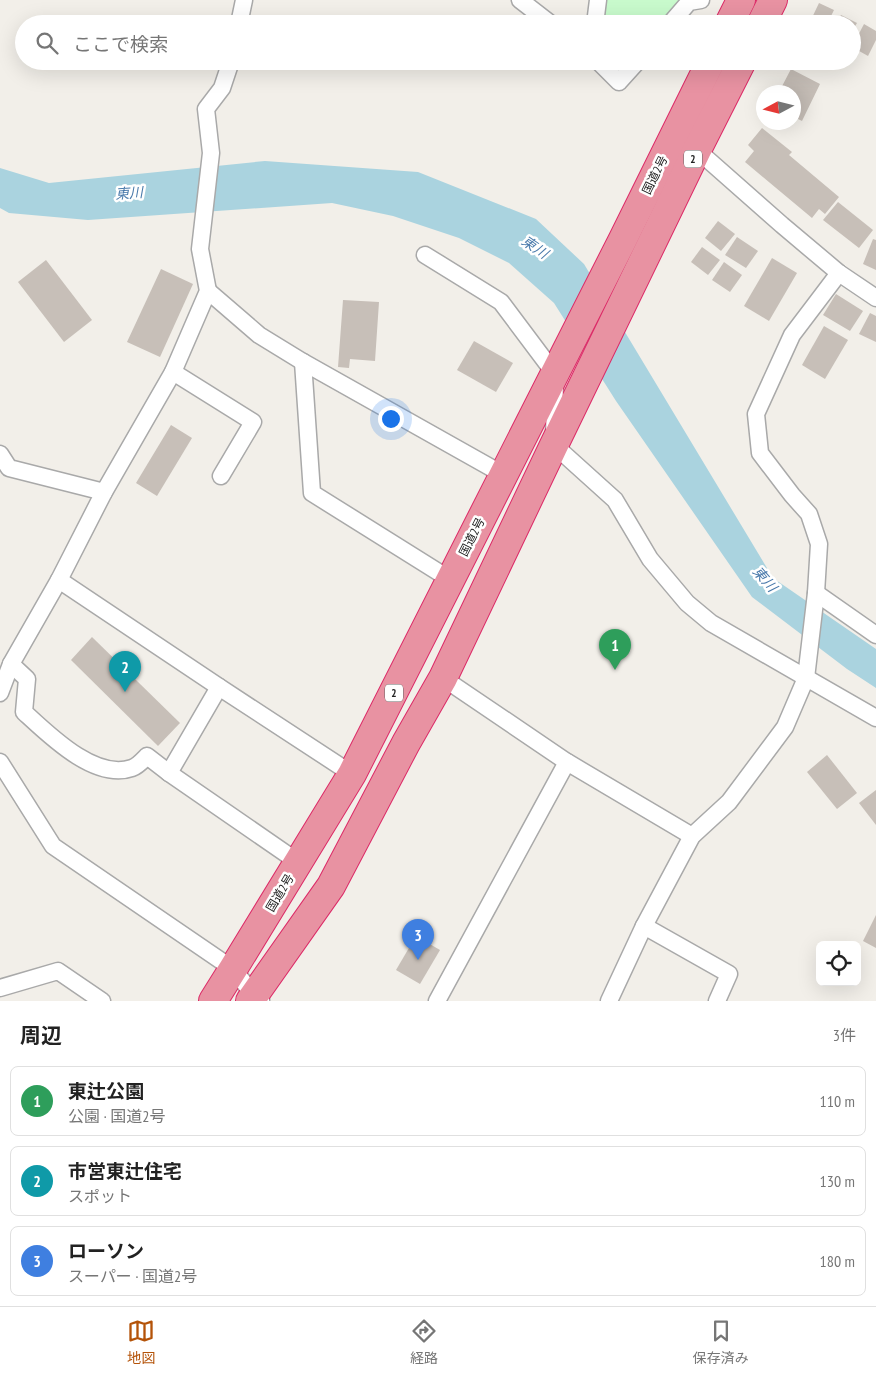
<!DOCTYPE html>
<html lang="ja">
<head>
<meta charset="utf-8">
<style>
  body { margin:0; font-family:"PT Sans Narrow","Noto Sans JP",sans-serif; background:#f2f2f2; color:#222 }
  .controls { position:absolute; right:15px; bottom:15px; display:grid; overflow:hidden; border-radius:8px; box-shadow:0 5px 20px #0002 }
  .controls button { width:45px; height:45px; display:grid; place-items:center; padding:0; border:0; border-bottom:1px solid #e0e0e0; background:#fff; color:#222; font:25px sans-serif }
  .compass { position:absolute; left:756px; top:85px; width:45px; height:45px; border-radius:50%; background:#fff; box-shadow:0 5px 20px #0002; rotate:263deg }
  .you { position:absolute; left:390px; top:418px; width:18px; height:18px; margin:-12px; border:4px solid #fff; border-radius:50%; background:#1a73e8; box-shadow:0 0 0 8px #1a73e833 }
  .badge { display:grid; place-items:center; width:32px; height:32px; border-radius:50%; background:#b45309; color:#fff; font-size:16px; font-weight:700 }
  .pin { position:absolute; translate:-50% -41px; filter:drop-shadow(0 1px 2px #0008) }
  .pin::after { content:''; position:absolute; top:26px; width:18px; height:15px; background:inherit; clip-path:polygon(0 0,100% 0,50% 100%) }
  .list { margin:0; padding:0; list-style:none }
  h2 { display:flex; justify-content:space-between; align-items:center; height:65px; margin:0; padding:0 20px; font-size:21px }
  h2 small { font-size:16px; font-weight:400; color:#767676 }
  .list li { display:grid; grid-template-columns:32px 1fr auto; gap:15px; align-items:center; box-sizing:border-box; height:70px; margin:0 10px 10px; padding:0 10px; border:1px solid #e0e0e0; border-radius:8px }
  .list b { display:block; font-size:19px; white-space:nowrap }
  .list p { margin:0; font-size:16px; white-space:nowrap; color:#767676 }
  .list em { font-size:16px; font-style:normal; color:#767676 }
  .icon { flex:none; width:28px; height:28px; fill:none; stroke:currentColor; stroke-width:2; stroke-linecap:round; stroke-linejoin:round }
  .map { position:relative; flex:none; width:876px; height:1001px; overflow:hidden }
  .search { position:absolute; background:#fff; box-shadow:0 5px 20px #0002; left:15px; right:15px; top:15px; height:55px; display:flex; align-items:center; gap:12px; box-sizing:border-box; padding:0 18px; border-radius:28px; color:#767676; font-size:19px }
  .sheet { height:305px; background:#fff }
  nav { display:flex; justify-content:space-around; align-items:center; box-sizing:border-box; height:70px; border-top:1px solid #e0e0e0; background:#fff; font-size:14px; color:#767676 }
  nav a { display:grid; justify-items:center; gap:2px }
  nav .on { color:#b45309 }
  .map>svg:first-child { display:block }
  .park { fill:#c8facc }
  .water { fill:#aad3df }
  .building { fill:#c7bfb8 }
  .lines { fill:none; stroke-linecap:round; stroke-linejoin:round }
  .street-casing { stroke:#a9a9a9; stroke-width:19 }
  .highway-casing { stroke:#dc2a67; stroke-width:30 }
  .street { stroke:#fff; stroke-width:16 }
  .highway { stroke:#e892a2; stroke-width:28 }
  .labels { text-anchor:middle; stroke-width:5; stroke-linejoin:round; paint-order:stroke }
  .shield { fill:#fff; stroke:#646464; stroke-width:1 }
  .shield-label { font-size:11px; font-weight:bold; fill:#222 }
  .street-label { font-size:12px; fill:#222; stroke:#fff }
  .water-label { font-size:14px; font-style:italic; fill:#4a7aab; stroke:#fff }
</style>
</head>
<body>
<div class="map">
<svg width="876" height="1001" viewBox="0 0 876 1001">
  <rect width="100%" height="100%" fill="#f2efe9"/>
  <path class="park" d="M602 0H679L661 24H599Z"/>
  <path class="water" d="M265 161 418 172 536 219 584 264 773 578 876 649V688L847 669 752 597 616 401 554 303 509 263 459 238 393 216 332 203 88 220 9 213 0 208V168L49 183Z"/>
  <g class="building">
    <path d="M819 3 834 10 831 16 835 18 833 24H809Z"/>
    <path d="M841 15 857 23 852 31V24H837Z"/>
    <path d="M864 24 876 31V40L868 56 852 47Z"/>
    <path d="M791 69 820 84 802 121 794 117V92H779Z"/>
    <path d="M762 128 792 152 789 155 839 197 825 214 819 209 812 218 745 162 754 151 748 145Z"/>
    <path d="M838 202 873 230 859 248 823 220Z"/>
    <path d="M718 221 735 234 721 251 705 238Z"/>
    <path d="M737 237 758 251 746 268 725 255Z"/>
    <path d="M873 239 876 240V270L863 264Z"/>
    <path d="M702 247 720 260 708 275 691 262Z"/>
    <path d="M772 258 797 273 769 321 744 306Z"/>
    <path d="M46 260 92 320 64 342 18 282Z"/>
    <path d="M724 262 742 275 730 292 712 280Z"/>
    <path d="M161 269 193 284 160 357 127 342Z"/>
    <path d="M836 294 863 311 850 331 823 315Z"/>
    <path d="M343 300 379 302 375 361 350 359 349 368 338 367Z"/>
    <path d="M870 313 876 316V342L859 334Z"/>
    <path d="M824 326 848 340 825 379 802 365Z"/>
    <path d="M474 341 513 363 496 392 457 370Z"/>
    <path d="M171 425 192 438 157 496 136 483Z"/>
    <path d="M92 637 180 723 158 746 71 660Z"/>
    <path d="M827 755 857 793 837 809 807 772Z"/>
    <path d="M876 790V825L859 803Z"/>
    <path d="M876 915V948L863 941Z"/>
    <path d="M416 936 440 950 420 984 396 970Z"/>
  </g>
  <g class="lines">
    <defs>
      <g id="street">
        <path d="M520 0 551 24"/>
        <path d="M239 24 244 0"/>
        <path d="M595 24 598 0"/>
        <path d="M670 24 689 2 701 0"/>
        <path d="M598 61 619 82 638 61"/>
        <path d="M697 150 782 225 839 273 876 298"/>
        <path d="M425 255 501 302 555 374 554 445 615 500 650 559 687 603 711 623 876 718"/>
        <path d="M208 291 259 335 303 362 504 475"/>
        <path d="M303 362 312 493 451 580"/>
        <path d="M173 372 253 422 221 476"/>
        <path d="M0 454 9 468 104 492"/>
        <path d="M59 580 219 687 352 774"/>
        <path d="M816 593 876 635"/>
        <path d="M11 664 27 679 24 712C49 735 95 781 132 768 138 766 143 760 147 756L169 773 298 862"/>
        <path d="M443 678 567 762 692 836"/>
        <path d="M0 693 11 664 59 580 104 492 173 372 208 291 200 249 211 153 206 109 222 88 231 61"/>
        <path d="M0 762 53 846 233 969 254 995 261 1000"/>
        <path d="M169 773 219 687"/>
        <path d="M644 926 729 974 717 1001"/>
        <path d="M0 988 58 971 102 1001"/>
        <path d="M437 1001 567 762"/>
        <path d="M609 1001 644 926 692 836 729 802 785 727 806 678 816 593 819 544 809 514 792 495 760 453 756 414 792 335 839 273"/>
      </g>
      <g id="highway">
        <path d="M729 24 741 0"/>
        <path d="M761 24 773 0"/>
        <path d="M213 1001 233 969 352 774 623 239 711 61"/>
        <path d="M250 1001 331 886 406 743 443 678 554 445 697 150 742 61"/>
      </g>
    </defs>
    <use href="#street" class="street-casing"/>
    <use href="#highway" class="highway-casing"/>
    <use href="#street" class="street"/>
    <use href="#highway" class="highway"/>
  </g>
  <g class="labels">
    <g class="shield">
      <rect x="684" y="150.5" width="18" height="17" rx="4"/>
      <rect x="385" y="684.5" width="18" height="17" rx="4"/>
    </g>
    <g class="shield-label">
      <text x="693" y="163">2</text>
      <text x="394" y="697">2</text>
    </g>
    <g class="street-label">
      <text transform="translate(655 175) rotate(-64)" y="4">国道2号</text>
      <text transform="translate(472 537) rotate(-63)" y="4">国道2号</text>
      <text transform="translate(280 893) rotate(-59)" y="4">国道2号</text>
    </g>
    <g class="water-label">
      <text transform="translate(129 193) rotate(-4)" y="5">東川</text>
      <text transform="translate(535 247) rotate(34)" y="5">東川</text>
      <text transform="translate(765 579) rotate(49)" y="5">東川</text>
    </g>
  </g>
</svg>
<div class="controls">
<button><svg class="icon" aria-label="locate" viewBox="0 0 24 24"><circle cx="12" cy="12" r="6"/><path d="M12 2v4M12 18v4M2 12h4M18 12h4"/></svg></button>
</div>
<svg class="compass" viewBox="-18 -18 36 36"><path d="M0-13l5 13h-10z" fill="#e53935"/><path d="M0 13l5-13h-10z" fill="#767676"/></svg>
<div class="you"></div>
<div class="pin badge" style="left:615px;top:670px;background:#2e9e5b">1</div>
<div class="pin badge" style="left:125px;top:692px;background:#0f9aa8">2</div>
<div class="pin badge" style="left:418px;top:960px;background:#3f7fe0">3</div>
<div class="search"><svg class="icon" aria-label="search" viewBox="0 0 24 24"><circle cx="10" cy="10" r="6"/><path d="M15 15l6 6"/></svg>ここで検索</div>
</div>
<section class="sheet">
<h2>周辺<small>3件</small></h2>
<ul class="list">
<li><span class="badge" style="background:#2e9e5b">1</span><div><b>東辻公園</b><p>公園 · 国道2号</p></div><em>110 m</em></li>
<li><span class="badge" style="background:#0f9aa8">2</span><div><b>市営東辻住宅</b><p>スポット</p></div><em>130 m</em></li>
<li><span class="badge" style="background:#3f7fe0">3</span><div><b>ローソン</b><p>スーパー · 国道2号</p></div><em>180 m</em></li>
</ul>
</section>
<nav>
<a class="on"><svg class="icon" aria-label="map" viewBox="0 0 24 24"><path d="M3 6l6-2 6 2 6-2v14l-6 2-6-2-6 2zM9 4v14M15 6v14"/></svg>地図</a>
<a><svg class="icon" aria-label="directions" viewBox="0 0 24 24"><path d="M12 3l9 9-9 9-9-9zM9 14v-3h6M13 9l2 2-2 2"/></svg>経路</a>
<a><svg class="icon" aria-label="saved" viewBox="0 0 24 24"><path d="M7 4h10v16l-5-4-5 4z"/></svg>保存済み</a>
</nav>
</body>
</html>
